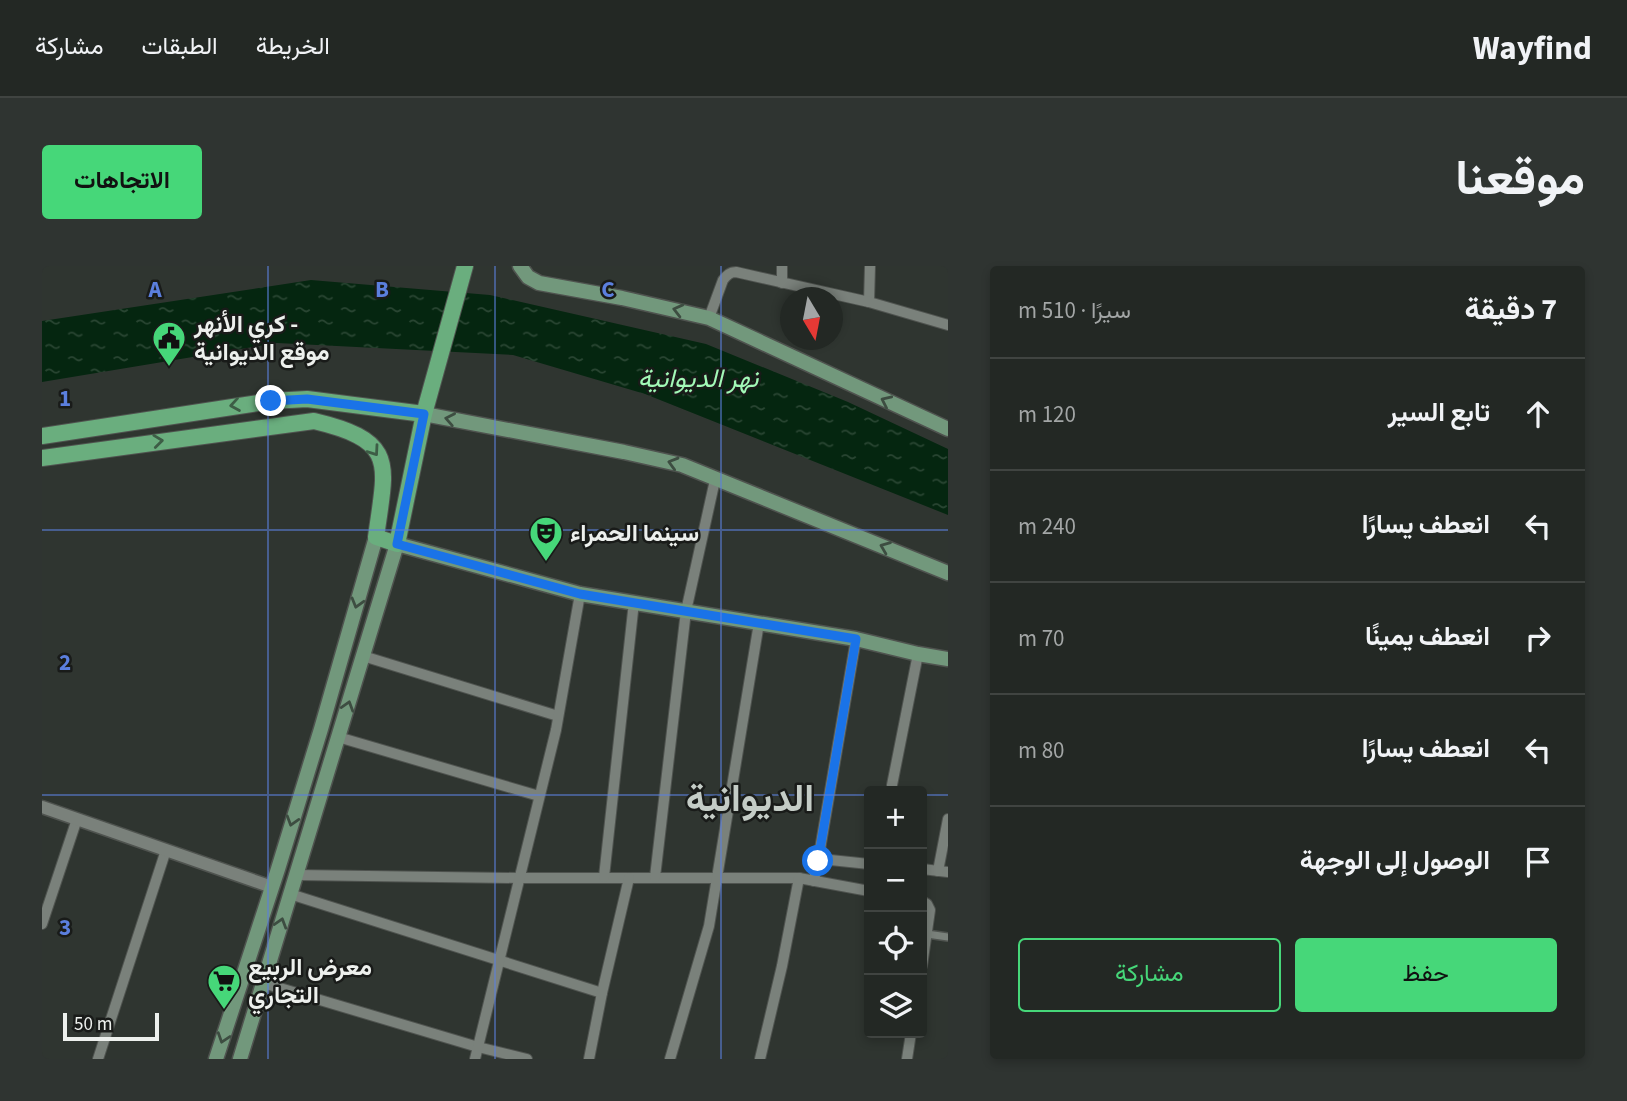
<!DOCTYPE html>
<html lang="ar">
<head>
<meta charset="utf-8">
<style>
  body { margin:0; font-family:"Source Sans 3",Vazirmatn,sans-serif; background:#2f3431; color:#f1f3f6; direction:rtl }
  .controls { position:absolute; right:21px; bottom:21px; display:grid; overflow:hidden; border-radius:7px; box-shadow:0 4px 10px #0003 }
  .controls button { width:63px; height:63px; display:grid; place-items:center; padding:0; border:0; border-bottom:2px solid #404441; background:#232824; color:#f1f3f6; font:35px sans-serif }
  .compass { position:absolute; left:738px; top:21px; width:63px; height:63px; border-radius:50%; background:#232824; box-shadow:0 4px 10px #0003; rotate:170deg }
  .scale { position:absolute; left:21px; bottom:18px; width:96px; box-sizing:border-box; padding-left:7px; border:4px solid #edf0ed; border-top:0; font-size:19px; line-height:24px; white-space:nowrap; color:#edf0ed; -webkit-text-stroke:5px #191b19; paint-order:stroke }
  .stop { position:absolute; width:21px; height:21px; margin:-16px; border:5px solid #1a73e8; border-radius:50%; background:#fff }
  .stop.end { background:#1a73e8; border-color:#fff; box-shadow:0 2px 7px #0008 }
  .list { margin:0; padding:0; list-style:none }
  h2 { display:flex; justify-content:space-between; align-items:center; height:91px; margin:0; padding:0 28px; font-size:30px }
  h2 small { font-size:23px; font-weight:400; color:#a3a6a6 }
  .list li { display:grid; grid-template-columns:46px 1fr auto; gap:21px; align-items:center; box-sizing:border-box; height:112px; padding:0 28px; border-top:2px solid #404441 }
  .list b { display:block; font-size:26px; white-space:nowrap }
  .list em { font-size:23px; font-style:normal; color:#a3a6a6 }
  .actions { display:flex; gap:14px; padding:21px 28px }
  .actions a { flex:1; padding:16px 0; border:2px solid #46d779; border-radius:7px; text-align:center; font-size:24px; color:#46d779 }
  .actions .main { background:#46d779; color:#111 }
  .icon { flex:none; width:38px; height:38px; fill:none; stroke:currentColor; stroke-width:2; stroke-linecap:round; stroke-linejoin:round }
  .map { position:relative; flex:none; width:906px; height:793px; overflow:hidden; direction:ltr; border-radius:7px }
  header { display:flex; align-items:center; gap:42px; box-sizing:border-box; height:98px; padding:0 35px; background:#232824; border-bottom:2px solid #404441 }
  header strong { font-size:33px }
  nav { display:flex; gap:38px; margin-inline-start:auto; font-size:24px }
  .intro { display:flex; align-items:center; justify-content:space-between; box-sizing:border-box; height:168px; padding:0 42px }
  h1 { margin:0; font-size:49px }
  .button { padding:18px 32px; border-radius:7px; background:#46d779; color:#111; font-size:24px; font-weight:700 }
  main { display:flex; gap:42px; padding:0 42px }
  aside { flex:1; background:#232824; border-radius:7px; box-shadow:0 4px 10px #0003 }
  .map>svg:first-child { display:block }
  .water { fill:url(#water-ripples) }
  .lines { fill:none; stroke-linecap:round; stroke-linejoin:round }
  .pedestrian-casing { stroke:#4f534f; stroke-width:10 }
  .minor-casing { stroke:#4f534f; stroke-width:12 }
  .tertiary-casing { stroke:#4f534f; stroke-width:15 }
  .secondary-casing { stroke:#4f534f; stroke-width:17 }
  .primary-casing { stroke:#4f534f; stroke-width:18 }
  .pedestrian { stroke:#7a817b; stroke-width:7 }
  .minor { stroke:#7a817b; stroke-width:10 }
  .tertiary { stroke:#7a817b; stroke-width:12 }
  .secondary { stroke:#72987c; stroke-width:14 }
  .primary { stroke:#6aae7e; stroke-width:16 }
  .oneway { stroke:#3d4d41 }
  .oneway2 { stroke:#3d5d46 }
  .route { stroke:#1a73e8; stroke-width:9 }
  .grid { fill:none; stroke:#5b7fde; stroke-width:2; stroke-opacity:0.55 }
  .labels { text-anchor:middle; stroke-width:5; stroke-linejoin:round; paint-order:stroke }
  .poi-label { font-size:24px; font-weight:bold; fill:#edf0ed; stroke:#191b19; text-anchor:start }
  .water-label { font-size:26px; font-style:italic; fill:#a2f9b7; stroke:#191b19 }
  .town-label { font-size:38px; font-weight:bold; fill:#c4ccc6; stroke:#191b19 }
  .grid-label { font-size:23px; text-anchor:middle; font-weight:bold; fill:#5b7fde; stroke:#191b19; stroke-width:5; stroke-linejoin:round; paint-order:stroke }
</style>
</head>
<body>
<header>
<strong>Wayfind</strong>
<nav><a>الخريطة</a><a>الطبقات</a><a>مشاركة</a></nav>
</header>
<div class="intro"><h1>موقعنا</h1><a class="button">الاتجاهات</a></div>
<main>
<aside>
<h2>7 دقيقة<small>سيرًا · 510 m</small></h2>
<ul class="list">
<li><svg class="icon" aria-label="ahead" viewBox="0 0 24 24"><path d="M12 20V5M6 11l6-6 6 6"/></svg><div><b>تابع السير</b></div><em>120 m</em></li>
<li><svg class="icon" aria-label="left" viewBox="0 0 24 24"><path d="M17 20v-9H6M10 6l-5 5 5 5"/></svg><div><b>انعطف يسارًا</b></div><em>240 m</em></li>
<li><svg class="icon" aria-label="right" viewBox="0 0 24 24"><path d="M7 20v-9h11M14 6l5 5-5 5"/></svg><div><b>انعطف يمينًا</b></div><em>70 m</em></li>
<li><svg class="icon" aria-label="left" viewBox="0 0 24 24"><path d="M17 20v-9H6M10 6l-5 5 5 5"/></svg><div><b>انعطف يسارًا</b></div><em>80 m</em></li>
<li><svg class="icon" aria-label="arrive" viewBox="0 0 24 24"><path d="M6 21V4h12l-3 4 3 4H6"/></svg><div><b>الوصول إلى الوجهة</b></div></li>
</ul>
<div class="actions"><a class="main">حفظ</a><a>مشاركة</a></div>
</aside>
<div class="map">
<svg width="906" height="793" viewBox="0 0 906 793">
  <defs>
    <pattern id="water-ripples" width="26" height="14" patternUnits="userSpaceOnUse" patternTransform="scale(1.75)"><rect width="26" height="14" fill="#052610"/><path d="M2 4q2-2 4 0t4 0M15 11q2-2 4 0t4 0" fill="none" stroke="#2a4633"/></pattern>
  </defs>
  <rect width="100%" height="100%" fill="#2f3530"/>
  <path class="water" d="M269 14 448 29 664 78 806 136 906 183V249L603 128 471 89 235 77 0 116V55Z"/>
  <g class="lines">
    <defs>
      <path id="pedestrian" d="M885 668 906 671"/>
      <g id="minor">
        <path d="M740 17V0"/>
        <path d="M827 36 828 0"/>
        <path d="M667 52 681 14C685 9 688 6 694 6L827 36 906 59"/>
        <path d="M321 390 516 450"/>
        <path d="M296 471 497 530"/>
        <path d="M850 519 876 388"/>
        <path d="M776 595 814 373"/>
        <path d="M880 603 906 606"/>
        <path d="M896 605 906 553"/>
        <path d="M254 609 477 612H757L827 625"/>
        <path d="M562 611 592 336"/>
        <path d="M613 611 644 345 673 214"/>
        <path d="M772 615 775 597 779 593 827 598"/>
        <path d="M248 628 560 727"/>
        <path d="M880 635 885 638 888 644 880 700"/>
        <path d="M0 658 35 553"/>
        <path d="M221 717 436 781 485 793"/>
        <path d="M56 793 124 584"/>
        <path d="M433 793 514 464 538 328"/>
        <path d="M547 793 560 727 587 612"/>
        <path d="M628 793 667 660 717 357"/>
        <path d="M718 793 740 700 757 612"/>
        <path d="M865 793 869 767"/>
      </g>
      <path id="tertiary" d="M0 541 230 621"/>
      <g id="secondary">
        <path d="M478 0 486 11 497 17 580 32 667 52 906 163"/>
        <path d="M382 148 582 186 640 199 906 307"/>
        <path d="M174 793 236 603 279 463 334 271"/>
        <path d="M198 793 355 278 538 328 814 373 876 388 906 393"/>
      </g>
      <g id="primary">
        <path d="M0 170 229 135 265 133 382 148"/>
        <path d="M0 192 272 155C356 175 344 197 334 271L355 278 382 148 423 0"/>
      </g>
    </defs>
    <use href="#pedestrian" class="pedestrian-casing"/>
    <use href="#minor" class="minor-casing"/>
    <use href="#tertiary" class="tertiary-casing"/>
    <use href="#secondary" class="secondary-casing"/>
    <use href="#primary" class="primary-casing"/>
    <use href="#pedestrian" class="pedestrian"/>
    <use href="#minor" class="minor"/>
    <use href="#tertiary" class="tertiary"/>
    <use href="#secondary" class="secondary"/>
    <use href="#primary" class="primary"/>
  </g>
  <defs><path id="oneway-chevron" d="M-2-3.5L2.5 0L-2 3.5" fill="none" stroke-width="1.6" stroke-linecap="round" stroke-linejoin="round" transform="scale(1.75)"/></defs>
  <g class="oneway">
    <use href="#oneway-chevron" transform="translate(636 44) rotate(-166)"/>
    <use href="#oneway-chevron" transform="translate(844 135) rotate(-155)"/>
    <use href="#oneway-chevron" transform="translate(408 153) rotate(-169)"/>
    <use href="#oneway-chevron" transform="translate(631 197) rotate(-164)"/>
    <use href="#oneway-chevron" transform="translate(843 281) rotate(-158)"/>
    <use href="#oneway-chevron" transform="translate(315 337) rotate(106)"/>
    <use href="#oneway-chevron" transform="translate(306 440) rotate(-73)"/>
    <use href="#oneway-chevron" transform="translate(250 555) rotate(107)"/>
    <use href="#oneway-chevron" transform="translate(239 657) rotate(-73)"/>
    <use href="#oneway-chevron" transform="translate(181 772) rotate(108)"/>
  </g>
  <g class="oneway2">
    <use href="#oneway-chevron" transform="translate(193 139) rotate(171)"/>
    <use href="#oneway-chevron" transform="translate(116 175) rotate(-7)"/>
    <use href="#oneway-chevron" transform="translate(332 185) rotate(55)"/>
  </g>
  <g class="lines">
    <path class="route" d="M229 135 265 133 382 148 355 278 538 328 814 373 776 595"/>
  </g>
  <path class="grid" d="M226 0V793M453 0V793M679 0V793M0 264H906M0 529H827M880 529H906"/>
  <defs>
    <symbol id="civic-pin" viewBox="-11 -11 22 30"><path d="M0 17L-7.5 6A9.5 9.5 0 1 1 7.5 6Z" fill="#46d779" stroke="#191b19"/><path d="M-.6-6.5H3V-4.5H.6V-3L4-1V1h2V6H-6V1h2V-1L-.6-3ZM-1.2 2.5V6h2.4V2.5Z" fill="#111"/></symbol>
    <symbol id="theatre-pin" viewBox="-11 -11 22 30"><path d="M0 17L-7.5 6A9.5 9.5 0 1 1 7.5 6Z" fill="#46d779" stroke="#191b19"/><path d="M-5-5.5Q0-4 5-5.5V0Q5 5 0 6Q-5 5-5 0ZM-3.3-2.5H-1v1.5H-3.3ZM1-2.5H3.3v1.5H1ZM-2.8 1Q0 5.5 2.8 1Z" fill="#111"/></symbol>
    <symbol id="supermarket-pin" viewBox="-11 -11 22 30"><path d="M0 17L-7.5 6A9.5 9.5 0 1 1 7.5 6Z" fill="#46d779" stroke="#191b19"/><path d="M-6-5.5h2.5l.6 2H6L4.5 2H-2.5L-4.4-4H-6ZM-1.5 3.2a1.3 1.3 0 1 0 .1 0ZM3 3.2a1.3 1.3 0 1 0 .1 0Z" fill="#111"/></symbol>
  </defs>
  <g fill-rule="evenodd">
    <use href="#civic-pin" x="108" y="53" width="38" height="52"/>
    <use href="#theatre-pin" x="485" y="248" width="38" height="52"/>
    <use href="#supermarket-pin" x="163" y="696" width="38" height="52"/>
  </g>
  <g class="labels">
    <g class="poi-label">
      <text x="152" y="66">كري الأنهر -<tspan x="152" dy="28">موقع الديوانية</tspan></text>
      <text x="528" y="275">سينما الحمراء</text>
      <text x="206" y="709">معرض الربيع<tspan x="206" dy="28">التجاري</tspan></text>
    </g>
    <g class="water-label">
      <text x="656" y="121">نهر الديوانية</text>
    </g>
    <g class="town-label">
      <text x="708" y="545">الديوانية</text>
    </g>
  </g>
  <g class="grid-label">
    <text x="113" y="31">A</text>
    <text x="340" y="31">B</text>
    <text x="566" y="31">C</text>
    <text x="23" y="140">1</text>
    <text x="23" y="404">2</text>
    <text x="23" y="669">3</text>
  </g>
</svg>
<div class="controls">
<button>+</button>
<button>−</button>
<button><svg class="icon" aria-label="locate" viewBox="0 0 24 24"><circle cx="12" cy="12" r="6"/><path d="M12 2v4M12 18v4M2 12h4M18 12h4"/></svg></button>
<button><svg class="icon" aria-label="layers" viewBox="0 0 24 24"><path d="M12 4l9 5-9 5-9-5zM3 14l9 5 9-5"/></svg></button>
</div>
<svg class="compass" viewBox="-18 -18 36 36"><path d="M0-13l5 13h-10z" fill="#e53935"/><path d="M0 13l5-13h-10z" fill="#a3a6a6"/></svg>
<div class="scale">50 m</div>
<div class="stop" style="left:776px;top:595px"></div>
<div class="stop end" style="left:229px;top:135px"></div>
</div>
</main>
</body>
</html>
